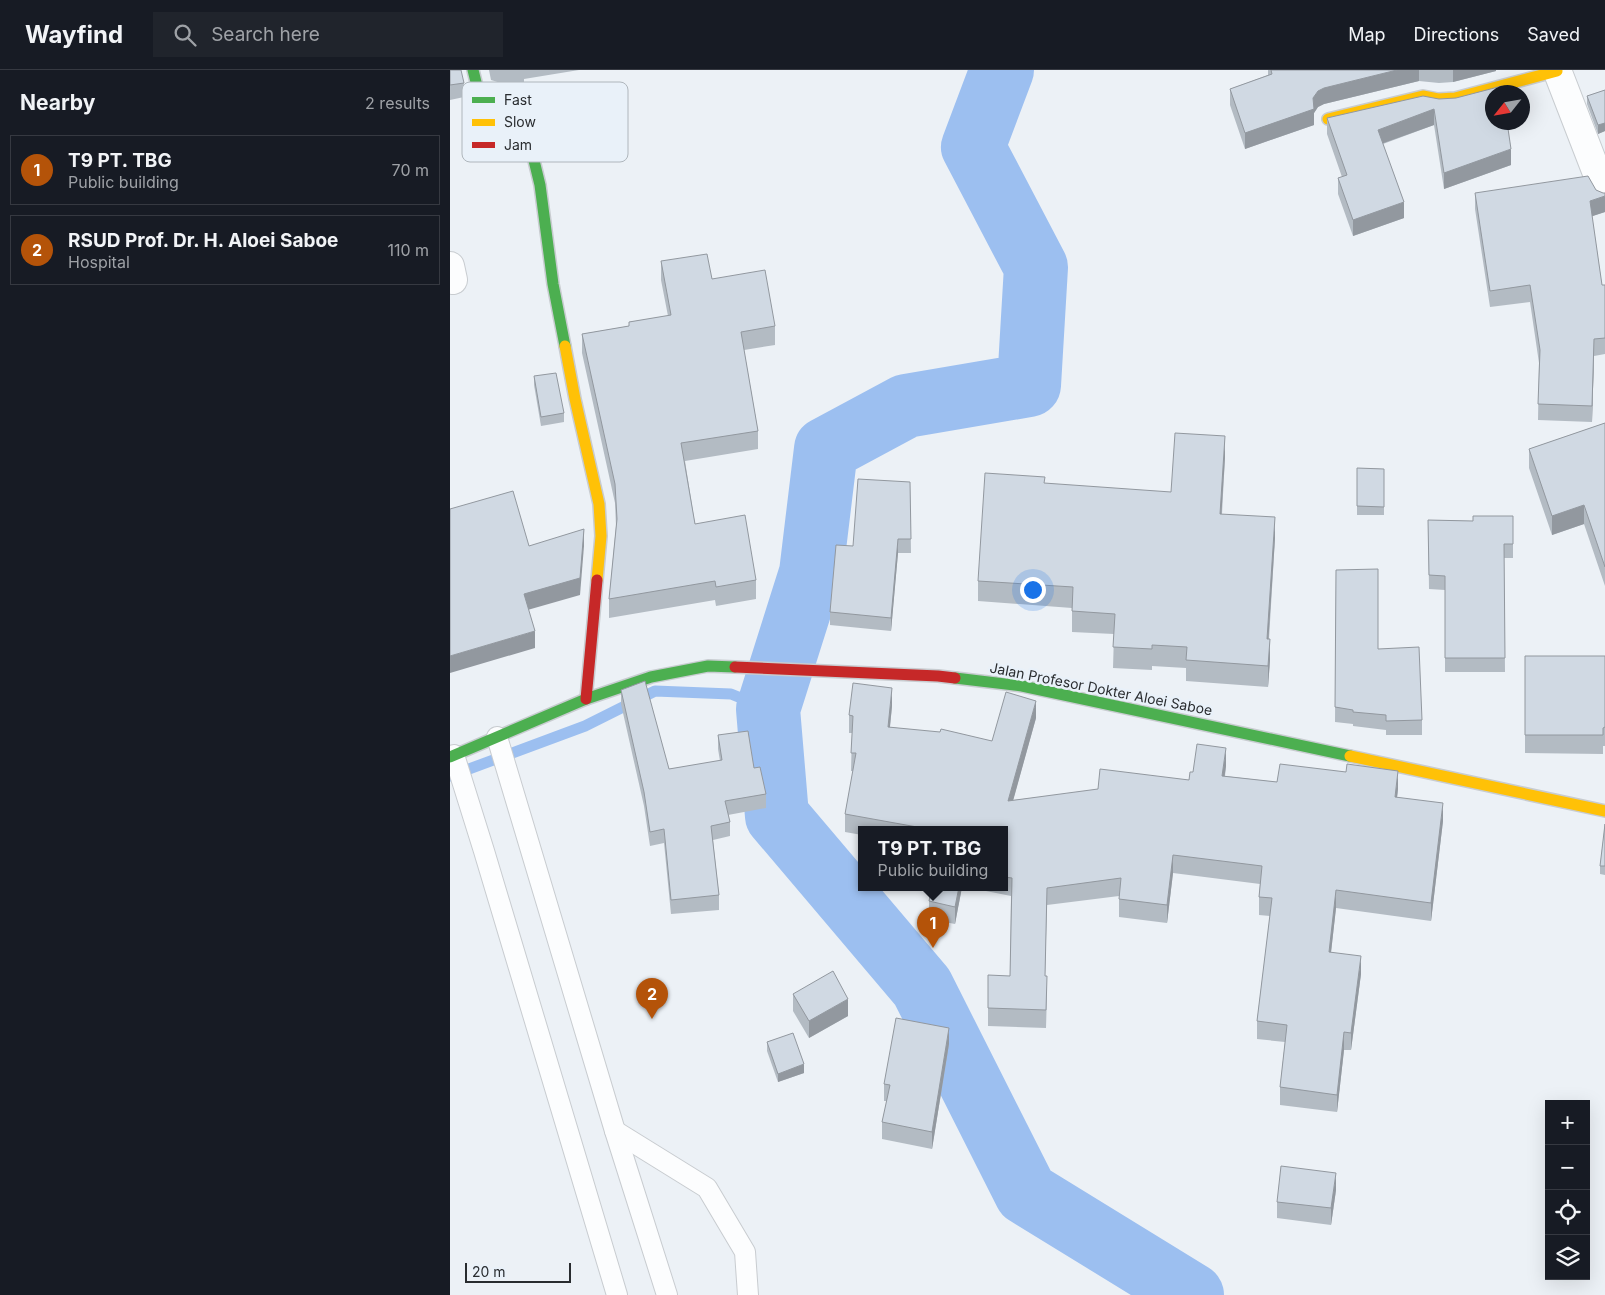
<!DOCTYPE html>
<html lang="en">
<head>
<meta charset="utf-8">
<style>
  body { margin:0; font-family:Inter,sans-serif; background:#20242c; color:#f1f3f6 }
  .controls { position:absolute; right:15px; bottom:15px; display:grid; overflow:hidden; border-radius:0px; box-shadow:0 5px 20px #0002 }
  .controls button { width:45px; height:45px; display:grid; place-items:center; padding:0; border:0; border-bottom:1px solid #363941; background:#171b24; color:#f1f3f6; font:25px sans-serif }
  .compass { position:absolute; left:1035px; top:15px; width:45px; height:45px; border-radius:50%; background:#171b24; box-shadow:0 5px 20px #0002; rotate:239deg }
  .scale { position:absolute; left:15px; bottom:12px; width:106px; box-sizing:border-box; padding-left:5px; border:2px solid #292c2f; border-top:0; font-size:14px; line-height:18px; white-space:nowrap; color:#292c2f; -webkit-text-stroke:4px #e9f1f9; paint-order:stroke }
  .you { position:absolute; left:582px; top:519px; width:18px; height:18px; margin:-12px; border:4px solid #fff; border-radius:50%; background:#1a73e8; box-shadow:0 0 0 8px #1a73e833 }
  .badge { display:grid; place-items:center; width:32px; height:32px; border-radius:50%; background:#b45309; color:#fff; font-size:16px; font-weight:700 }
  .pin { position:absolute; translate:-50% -41px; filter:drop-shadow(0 1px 2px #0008) }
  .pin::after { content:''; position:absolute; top:26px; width:18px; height:15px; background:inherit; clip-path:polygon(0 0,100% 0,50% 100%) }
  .popup { position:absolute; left:408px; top:756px; width:150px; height:65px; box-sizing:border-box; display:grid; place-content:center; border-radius:0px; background:#171b24; filter:drop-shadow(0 1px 4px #0005); font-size:16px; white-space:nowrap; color:#9ea1a6 }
  .popup b { font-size:19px; color:#f1f3f6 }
  .popup::after { content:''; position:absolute; left:50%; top:100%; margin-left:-10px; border:10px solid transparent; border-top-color:#171b24 }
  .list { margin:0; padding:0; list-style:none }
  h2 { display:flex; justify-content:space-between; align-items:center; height:65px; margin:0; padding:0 20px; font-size:21px }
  h2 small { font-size:16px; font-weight:400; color:#9ea1a6 }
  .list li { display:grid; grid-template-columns:32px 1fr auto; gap:15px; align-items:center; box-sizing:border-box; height:70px; margin:0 10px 10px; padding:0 10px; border:1px solid #363941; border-radius:0px }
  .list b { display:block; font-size:19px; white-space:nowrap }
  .list p { margin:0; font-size:16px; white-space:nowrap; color:#9ea1a6 }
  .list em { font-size:16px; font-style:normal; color:#9ea1a6 }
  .icon { flex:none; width:28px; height:28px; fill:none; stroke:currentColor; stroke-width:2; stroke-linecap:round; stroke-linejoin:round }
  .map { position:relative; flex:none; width:1155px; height:1225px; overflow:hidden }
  header { display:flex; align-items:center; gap:30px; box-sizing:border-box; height:70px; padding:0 25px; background:#171b24; border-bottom:1px solid #363941 }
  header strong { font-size:24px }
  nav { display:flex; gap:28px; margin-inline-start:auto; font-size:18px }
  .search { width:350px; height:45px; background:#20242c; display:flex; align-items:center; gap:12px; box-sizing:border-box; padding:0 18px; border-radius:0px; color:#9ea1a6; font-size:19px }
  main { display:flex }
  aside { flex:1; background:#171b24 }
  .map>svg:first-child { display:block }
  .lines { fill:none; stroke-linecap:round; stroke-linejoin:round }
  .stream { stroke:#9cbff0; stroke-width:11 }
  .river { stroke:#9cbff0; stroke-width:64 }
  .lane-casing { stroke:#c8ccd0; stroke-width:22 }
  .street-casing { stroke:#c8ccd0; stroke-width:30 }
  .fast-casing { stroke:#c8ccd0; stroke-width:14 }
  .slow-casing { stroke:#c8ccd0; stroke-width:14 }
  .jam-casing { stroke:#c8ccd0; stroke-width:14 }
  .lane { stroke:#fcfdfe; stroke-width:20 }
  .street { stroke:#fcfdfe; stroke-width:28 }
  .fast { stroke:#4caf50; stroke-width:11 }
  .slow { stroke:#ffc107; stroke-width:11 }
  .jam { stroke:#c62828; stroke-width:11 }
  .wall { fill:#b3bbc3 }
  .shaded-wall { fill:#92989f }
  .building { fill:#d0d9e3; stroke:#92989f }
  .labels { text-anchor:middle; stroke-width:5; stroke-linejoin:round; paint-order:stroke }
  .street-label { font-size:14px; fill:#292c2f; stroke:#e9f1f9 }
  .key { fill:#e9f1f9; stroke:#afb6bc; stroke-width:1 }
  .key-label { font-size:14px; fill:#292c2f }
</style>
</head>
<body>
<header>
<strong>Wayfind</strong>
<div class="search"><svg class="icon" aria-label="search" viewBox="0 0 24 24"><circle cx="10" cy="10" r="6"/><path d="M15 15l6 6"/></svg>Search here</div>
<nav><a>Map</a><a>Directions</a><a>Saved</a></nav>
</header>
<main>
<aside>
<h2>Nearby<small>2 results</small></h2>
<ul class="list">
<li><span class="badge">1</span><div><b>T9 PT. TBG</b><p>Public building</p></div><em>70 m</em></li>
<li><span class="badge">2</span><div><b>RSUD Prof. Dr. H. Aloei Saboe</b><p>Hospital</p></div><em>110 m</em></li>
</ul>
</aside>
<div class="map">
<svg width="1155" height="1225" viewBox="0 0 1155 1225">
  <rect width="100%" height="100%" fill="#ecf1f6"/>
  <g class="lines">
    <path class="stream" d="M0 706 135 656 205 621 281 624 318 639"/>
    <path class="river" d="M552 0 523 77 586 197 579 315 456 336 376 379 361 503 318 639 327 746 472 917 576 1123 742 1225"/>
    <defs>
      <g id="lane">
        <path d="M47 667 165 1061 217 1225"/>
        <path d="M4 685 34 781 167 1225"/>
        <path d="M165 1061 257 1118 295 1182 298 1225"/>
      </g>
      <g id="street">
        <path d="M1107 0 1155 124"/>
        <path d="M0 196 3 210"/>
      </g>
      <g id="fast">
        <path d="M23 0 28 20 41 27 51 28 74 40 79 70 90 115 103 214 115 276"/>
        <path d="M505 608 572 616 900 686"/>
        <path d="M0 687 136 629 201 607 258 596 285 597"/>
      </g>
      <g id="slow">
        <path d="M878 49 973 26 988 29 1005 28 1107 1"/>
        <path d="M115 276 125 329 149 434 151 466 147 510"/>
        <path d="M900 686 1155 741"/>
      </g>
      <g id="jam">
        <path d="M285 597 488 606 505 608"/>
        <path d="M136 629 147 510"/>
      </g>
    </defs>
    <use href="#lane" class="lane-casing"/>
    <use href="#street" class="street-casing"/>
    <use href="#fast" class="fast-casing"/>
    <use href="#slow" class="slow-casing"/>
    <use href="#jam" class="jam-casing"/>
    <use href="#lane" class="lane"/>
    <use href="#street" class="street"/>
    <use href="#fast" class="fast"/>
    <use href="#slow" class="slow"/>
    <use href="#jam" class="jam"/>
  </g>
  <g class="wall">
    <path d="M0 0 14 13V27L0 30Z"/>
    <path d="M39 0H129L74 9V13L61 16 41 10Z"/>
    <path d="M818 0H1046V1L1003 12 989 13 969 11 874 34 868 37 864 43V55L795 79 780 35V19L818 5Z"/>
    <path d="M1155 20V61L1148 64 1137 34V26Z"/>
    <path d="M989 29 1061 95 994 119 984 55 933 74 954 148 903 166 888 124V108L892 107 877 64V48Z"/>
    <path d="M1146 120 1153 123H1155V142L1142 146 1152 215H1155V284L1144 286 1142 352 1088 350 1089 293 1080 232 1040 237 1025 139V123Z"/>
    <path d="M211 191 262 209 325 256V275L294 280 308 361V379L235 391 245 454 306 510V529L266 536 265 530 159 548V529L166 456 165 433 132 283V264L179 256V252L218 246 211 210Z"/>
    <path d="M84 306 114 343V352L91 356 84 315Z"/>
    <path d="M1155 353V516L1134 454 1102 465 1079 398V379Z"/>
    <path d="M775 387 772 444 825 468 819 569 820 590 818 617 736 611V598L702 596V600L663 598 664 564 622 562V538L528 531V511L721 422Z"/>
    <path d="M907 398 934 399V445H907Z"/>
    <path d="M460 412 461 483H448L441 561 380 555V542L403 476Z"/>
    <path d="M1063 446V488H1054L1055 602H995V520L979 519 978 450 1023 451Z"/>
    <path d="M886 500 928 579 972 650V665H936V660L903 656V654L885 652Z"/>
    <path d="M1075 586H1155V676H1153V684L1075 683Z"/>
    <path d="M171 620 219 699 270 691 268 679V665L304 698 316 724V738L278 745 280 752V766L263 770 269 825V840L221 844 214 773 200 776 194 736 171 634Z"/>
    <path d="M442 636 440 657 542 671 586 648 563 730 739 710 743 702 776 696 775 706 827 712 948 719 947 727 993 751 981 851 886 838 881 882 911 904 901 980H894L887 1042 830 1035V1017L835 972 807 969V951L820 846 809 845V827L810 814 723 803 717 853 669 847V826L597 835 595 906 597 924 596 958 538 956V938L560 906 561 826 516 817H554V759H412V765L395 762V744L403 701H401L402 663H399V645Z"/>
    <path d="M1155 754V805L1150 804V796Z"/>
    <path d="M482 817H512L505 854 479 849V831Z"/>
    <path d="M343 924 398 946 359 968 343 941Z"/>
    <path d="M317 972 354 1003 328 1012 317 981Z"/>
    <path d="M499 974 482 1079 432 1069V1052L437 1031H434V1014Z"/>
    <path d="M886 1120 881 1155 827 1148V1132Z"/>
  </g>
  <g class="shaded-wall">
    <path d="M947 0H969V11L874 34 868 37 864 43V55L795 79V63L863 28 868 21 874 18Z"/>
    <path d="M1003 0H1046V1L1003 12Z"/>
    <path d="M984 39V55L928 75V60Z"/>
    <path d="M1155 53V61L1148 64V55Z"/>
    <path d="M1061 79V95L994 119V103Z"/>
    <path d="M1155 126V142L1140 147V131Z"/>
    <path d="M954 132V148L903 166V150Z"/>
    <path d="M1144 269V286L1142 352V336Z"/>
    <path d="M775 366V387L770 465V444Z"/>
    <path d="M1134 435V454L1102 465V446Z"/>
    <path d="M825 447V468L817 590V569Z"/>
    <path d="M134 459V476L130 525 74 541V524Z"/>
    <path d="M448 469V483L441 561V548Z"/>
    <path d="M85 561V578L0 603V586Z"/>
    <path d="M820 569V590L818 617V596Z"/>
    <path d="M442 618V636L438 675V657Z"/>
    <path d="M586 631V648L558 749V731Z"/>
    <path d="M776 678V696L772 723V706Z"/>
    <path d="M948 701V719L945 745V727Z"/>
    <path d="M993 733V751L981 851V833Z"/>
    <path d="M723 785V803L717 853V835Z"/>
    <path d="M509 817H512L505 854V837Z"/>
    <path d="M886 820V838L879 900V882Z"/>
    <path d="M911 886V904L901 980V963Z"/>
    <path d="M398 929V946L359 968V951Z"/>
    <path d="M499 958V974L482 1079V1062Z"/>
    <path d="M894 962V980L887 1042V1025Z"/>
    <path d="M354 994V1003L328 1012V1004Z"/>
    <path d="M886 1103V1120L881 1155V1138Z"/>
  </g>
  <g class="building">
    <path d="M0 0H11L14 13 0 15Z"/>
    <path d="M821 0H947L874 18 868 21 863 28 864 39 795 63 780 19 822 4Z"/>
    <path d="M1052 16 1053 22H1042V52H1057L1061 79 994 103 984 39 928 60 954 132 903 150 888 108 897 105 877 48 973 26 989 29 1006 28Z"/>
    <path d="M1155 20V53L1148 55 1137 26Z"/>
    <path d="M1138 106 1146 120 1153 123H1155V126L1140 131 1152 215H1155V268L1144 269 1142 336 1088 334 1090 280 1080 215 1040 221 1025 123Z"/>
    <path d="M257 184 262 209 315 200 325 256 291 262 308 361 231 373 245 454 295 445 306 510 266 517 265 511 159 529 167 449 165 414 132 264 179 256V252L221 245 211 191Z"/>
    <path d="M106 303 114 343 91 347 84 306Z"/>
    <path d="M1155 353V497L1134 435 1102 446 1079 379Z"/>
    <path d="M725 363 775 366 770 444 825 447 817 569H820L818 596 736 590 737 577 702 575V579L663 577 665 544 622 541 623 517 528 511 535 403 595 407 594 413 721 422Z"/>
    <path d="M907 398 934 399V437L907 436Z"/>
    <path d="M408 409 460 412 461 469H448L441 548 380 542 386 475 403 476Z"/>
    <path d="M63 421 79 476 134 459 130 508 74 524 85 561 0 586V439Z"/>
    <path d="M1023 446H1063V474H1054L1055 588H995V506L979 505 978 450 1023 451Z"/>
    <path d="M928 499V579L969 577 972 650 936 651V645L903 642V640L885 637 886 500Z"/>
    <path d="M1075 586H1155V657L1153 658V665H1075Z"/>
    <path d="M195 611 219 699 272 690 268 665 298 661 304 698 310 697 316 724 275 731 280 752 261 756 269 825 221 830 214 759 200 762 194 722 171 620Z"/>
    <path d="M403 613 442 618 438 657 490 662 491 659 542 671 556 622 586 631 558 731 648 719 650 699 739 710 740 702H743L747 674 776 678 772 706 827 712 830 694 896 702 897 694 948 701 945 727 993 733 981 833 886 820 879 882 911 886 901 963 894 962 887 1025 830 1017 837 955 807 951 822 828 809 827 812 796 723 785 717 835 669 829 671 808 597 818 595 906H597L596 940 538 938V905L560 906 562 808 554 807V759H466L467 757 395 744 406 683H401L403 646 399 645Z"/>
    <path d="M1155 754V796H1150Z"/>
    <path d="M482 817H509L505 837 479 831Z"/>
    <path d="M383 901 398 929 359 951 343 924Z"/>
    <path d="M446 948 499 958 482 1062 432 1052 440 1015 434 1014Z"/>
    <path d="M343 963 354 994 328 1004 317 972Z"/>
    <path d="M831 1096 886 1103 881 1138 827 1132Z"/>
  </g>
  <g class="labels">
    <g class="street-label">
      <text transform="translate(651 619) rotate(11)" y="5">Jalan Profesor Dokter Aloei Saboe</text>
    </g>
  </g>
  <rect x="12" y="12" width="166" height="80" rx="8" class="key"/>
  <rect x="22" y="27" width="23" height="6" fill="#4caf50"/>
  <rect x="22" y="49" width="23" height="7" fill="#ffc107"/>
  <rect x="22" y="72" width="23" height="6" fill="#c62828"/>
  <g class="key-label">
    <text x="54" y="35">Fast</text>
    <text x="54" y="57">Slow</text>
    <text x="54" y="80">Jam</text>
  </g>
</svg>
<div class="controls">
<button>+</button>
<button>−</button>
<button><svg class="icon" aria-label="locate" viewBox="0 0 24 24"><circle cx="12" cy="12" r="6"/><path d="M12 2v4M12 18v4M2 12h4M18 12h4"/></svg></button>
<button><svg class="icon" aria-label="layers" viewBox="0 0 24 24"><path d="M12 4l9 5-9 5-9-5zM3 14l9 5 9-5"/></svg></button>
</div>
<svg class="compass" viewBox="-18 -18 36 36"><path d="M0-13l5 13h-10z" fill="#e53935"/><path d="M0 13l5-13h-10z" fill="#9ea1a6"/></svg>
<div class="scale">20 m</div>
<div class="you"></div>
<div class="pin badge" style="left:483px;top:878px">1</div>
<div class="popup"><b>T9 PT. TBG</b>Public building</div>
<div class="pin badge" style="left:202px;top:949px">2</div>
</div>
</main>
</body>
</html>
